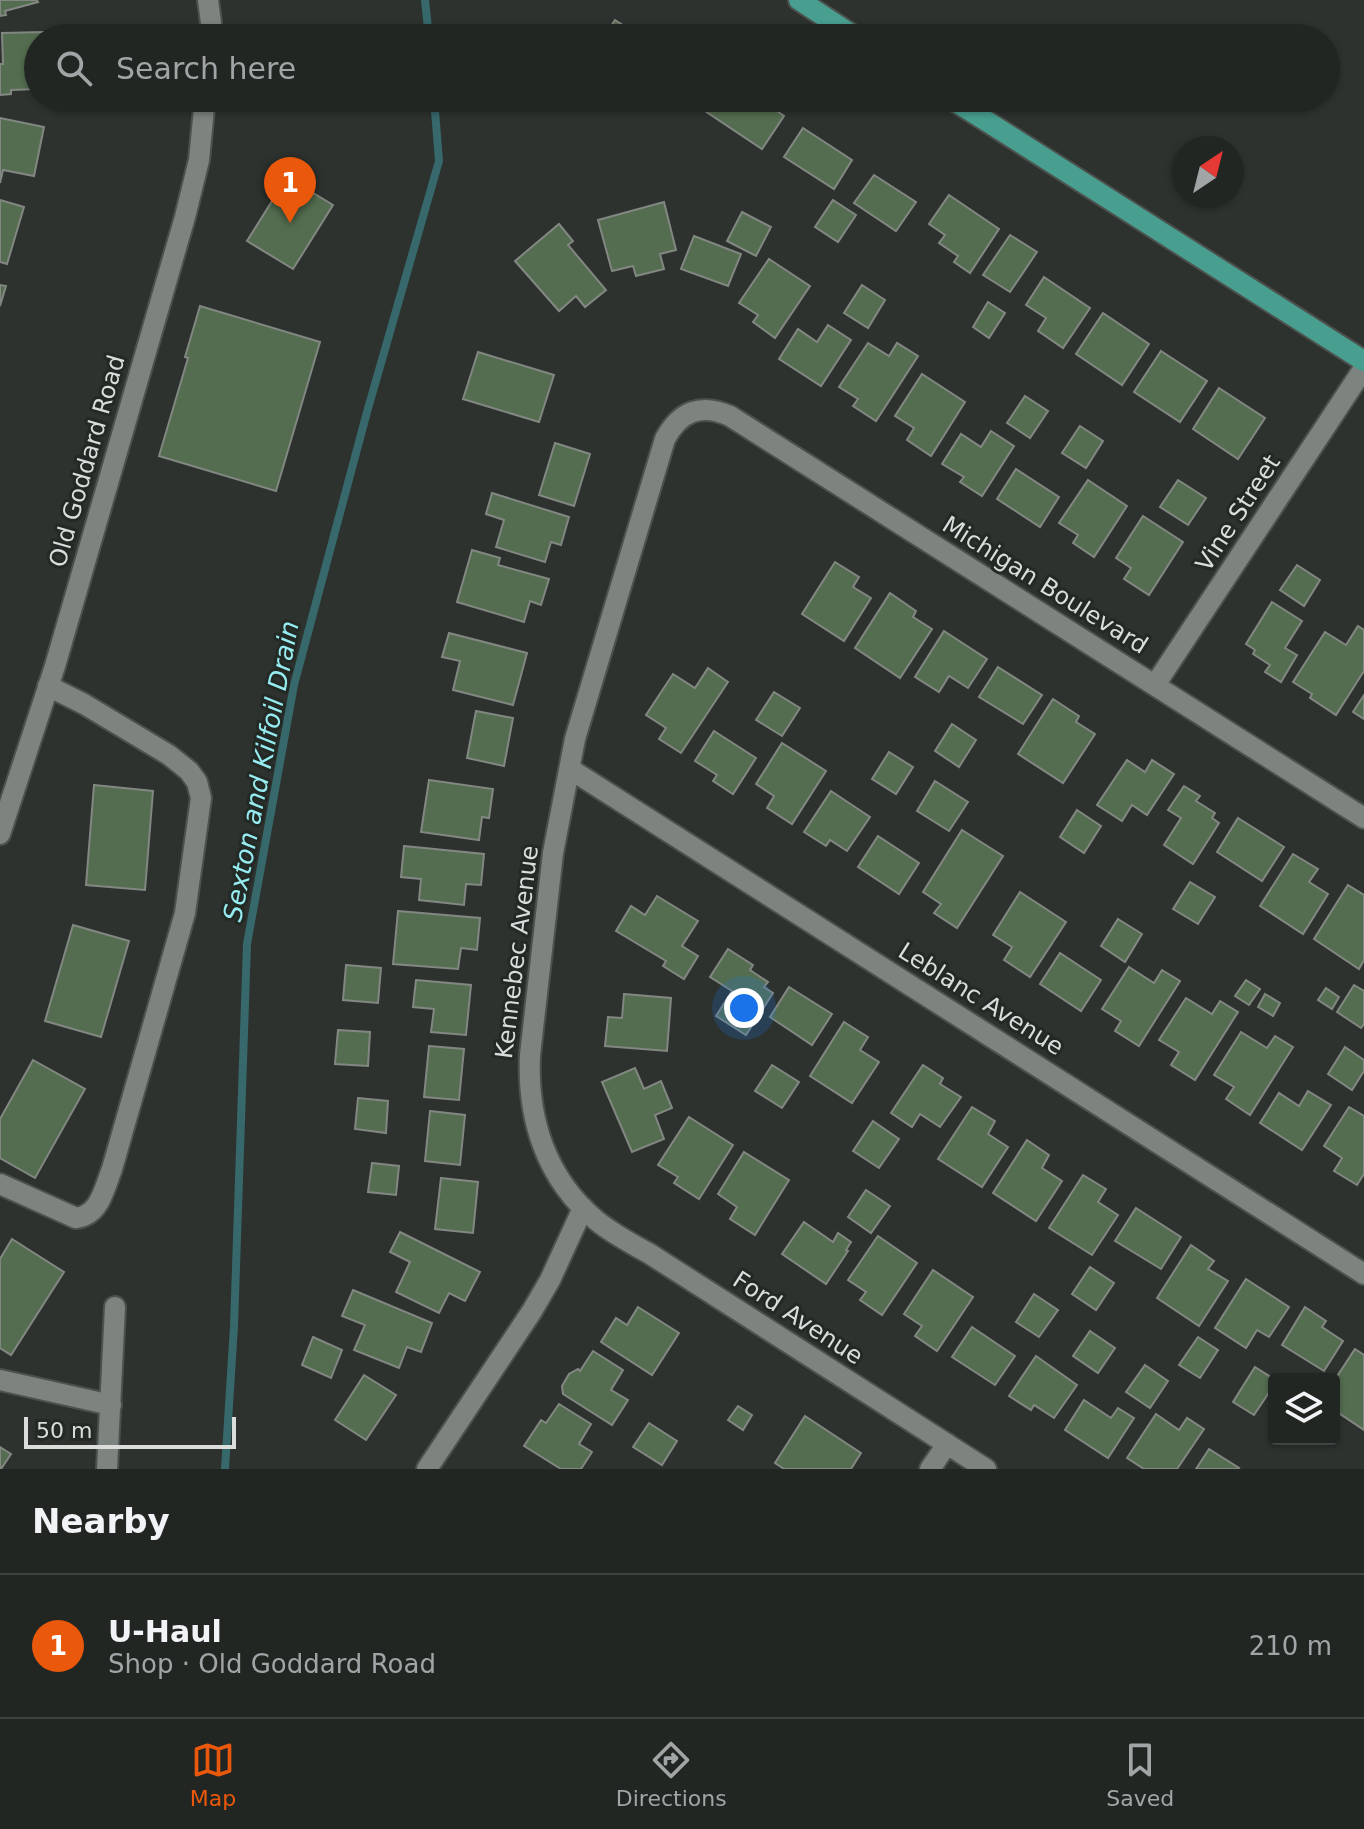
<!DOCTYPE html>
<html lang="en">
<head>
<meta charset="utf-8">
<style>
  body { margin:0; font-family:"DejaVu Sans",sans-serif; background:#2e3230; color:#f1f3f6 }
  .controls { position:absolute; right:24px; bottom:24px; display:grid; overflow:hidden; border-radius:8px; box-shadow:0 2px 6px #0004 }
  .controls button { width:72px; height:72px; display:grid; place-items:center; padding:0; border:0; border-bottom:2px solid #3f4341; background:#222623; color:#f1f3f6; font:40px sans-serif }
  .compass { position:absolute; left:1172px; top:136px; width:72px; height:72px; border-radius:50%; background:#222623; box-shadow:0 2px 6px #0004; rotate:35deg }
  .scale { position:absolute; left:24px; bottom:20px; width:212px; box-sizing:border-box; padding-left:8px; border:4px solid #dadddb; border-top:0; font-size:22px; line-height:28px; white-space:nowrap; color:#dadddb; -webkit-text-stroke:6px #232925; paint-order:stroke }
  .you { position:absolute; left:744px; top:1008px; width:28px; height:28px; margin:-20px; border:6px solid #fff; border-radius:50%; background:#1a73e8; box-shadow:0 0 0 12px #1a73e833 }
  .badge { display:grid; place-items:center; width:52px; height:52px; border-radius:50%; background:#ea580c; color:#fff; font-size:26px; font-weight:700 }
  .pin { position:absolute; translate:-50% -66px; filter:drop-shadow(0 2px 4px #0008) }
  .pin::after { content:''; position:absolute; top:42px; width:28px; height:24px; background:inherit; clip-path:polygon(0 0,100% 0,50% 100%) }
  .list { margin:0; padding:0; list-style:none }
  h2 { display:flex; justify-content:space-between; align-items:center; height:104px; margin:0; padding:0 32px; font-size:34px }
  h2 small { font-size:26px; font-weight:400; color:#a2a5a6 }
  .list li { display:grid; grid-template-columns:52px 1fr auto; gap:24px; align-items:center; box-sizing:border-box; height:144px; padding:0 32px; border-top:2px solid #3f4341 }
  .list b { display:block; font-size:30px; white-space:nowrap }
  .list p { margin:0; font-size:26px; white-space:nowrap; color:#a2a5a6 }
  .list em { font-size:26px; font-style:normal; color:#a2a5a6 }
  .icon { flex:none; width:44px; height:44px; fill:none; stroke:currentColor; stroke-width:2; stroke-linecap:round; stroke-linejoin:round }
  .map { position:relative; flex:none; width:1364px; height:1469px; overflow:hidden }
  .search { position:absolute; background:#222623; box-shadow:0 2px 6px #0004; left:24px; right:24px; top:24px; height:88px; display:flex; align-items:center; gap:20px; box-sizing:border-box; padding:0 28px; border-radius:44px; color:#a2a5a6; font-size:30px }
  .sheet { height:248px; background:#222623 }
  nav { display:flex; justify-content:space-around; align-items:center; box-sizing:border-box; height:112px; border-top:2px solid #3f4341; background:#222623; font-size:22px; color:#a2a5a6 }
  nav a { display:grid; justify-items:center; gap:4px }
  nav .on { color:#ea580c }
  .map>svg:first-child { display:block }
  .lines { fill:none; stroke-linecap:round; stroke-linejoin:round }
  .stream { stroke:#37686b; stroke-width:8 }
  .building { fill:#546d50; stroke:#828782; stroke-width:2 }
  .minor-casing { stroke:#4c514e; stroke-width:24 }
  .major-casing { stroke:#4c514e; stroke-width:24 }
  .minor { stroke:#7d837f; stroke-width:20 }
  .major { stroke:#489f90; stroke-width:20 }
  .labels { text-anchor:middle; stroke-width:6; stroke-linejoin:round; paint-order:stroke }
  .street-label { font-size:24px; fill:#dadddb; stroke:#232925 }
  .water-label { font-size:26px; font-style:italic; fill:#96ecf0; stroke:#232925 }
</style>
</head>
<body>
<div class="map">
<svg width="1364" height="1469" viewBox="0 0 1364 1469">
  <rect width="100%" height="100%" fill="#2d322f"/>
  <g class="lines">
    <g class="stream">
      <path d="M425 0 429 38"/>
      <path d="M225 1469 234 1326 247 944 294 685 367 412 439 161 434 98"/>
    </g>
  </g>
  <g class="building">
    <path d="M0 0H37L38 2 5 11 6 15 0 16Z"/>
    <path d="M615 20 637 34 641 28 651 35 654 29 668 38H603Z"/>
    <path d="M44 32V38H38V89L11 90V94L0 95V64H3L2 33Z"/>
    <path d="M701 98H770L767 104 784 116 762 149 696 105Z"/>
    <path d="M0 118 44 127 34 176 3 170 0 183Z"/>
    <path d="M803 128 852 160 834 189 784 157Z"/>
    <path d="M874 175 916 202 896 231 854 203Z"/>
    <path d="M287 177 333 205 293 269 247 241Z"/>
    <path d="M949 195 999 229 970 273 954 262 958 256 939 243 945 235 929 224Z"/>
    <path d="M0 200 24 207 7 264 0 262Z"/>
    <path d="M833 200 856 215 838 242 815 227Z"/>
    <path d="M664 202 676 250 660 254 664 269 636 276 633 266 612 271 598 220Z"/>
    <path d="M742 212 771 227 756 256 727 241Z"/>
    <path d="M559 224 573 241 568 245 606 290 585 307 576 296 559 311 515 261Z"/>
    <path d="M1010 235 1037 252 1010 292 983 275Z"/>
    <path d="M694 236 741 254 728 286 681 269Z"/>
    <path d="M769 259 810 286 775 338 753 322 758 315 739 303Z"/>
    <path d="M1044 277 1090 308 1063 348 1038 331 1046 318 1026 305Z"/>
    <path d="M0 285 6 286 0 306Z"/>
    <path d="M862 285 885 300 868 328 844 313Z"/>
    <path d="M988 302 1005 313 989 338 973 327Z"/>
    <path d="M200 306 320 342 276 491 159 456 188 358 185 357Z"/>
    <path d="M1103 313 1149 344 1122 385 1076 354Z"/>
    <path d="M828 325 851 340 821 386 779 359 798 329 817 342Z"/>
    <path d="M868 343 889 356 897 343 918 356 876 421 853 406 858 399 839 387Z"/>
    <path d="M1161 351 1207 381 1180 422 1134 392Z"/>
    <path d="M478 352 554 375 539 422 463 399Z"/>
    <path d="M922 374 965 402 931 456 907 440 914 428 895 416Z"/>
    <path d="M1219 388 1265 418 1238 459 1193 429Z"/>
    <path d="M1025 396 1048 411 1030 438 1007 423Z"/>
    <path d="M1080 426 1103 441 1086 468 1062 453Z"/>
    <path d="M991 431 1014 446 982 496 960 482 964 477 942 464 961 434 981 447Z"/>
    <path d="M555 443 590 454 574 506 539 495Z"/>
    <path d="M1016 469 1059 497 1040 527 997 499Z"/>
    <path d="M1088 480 1127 506 1094 557 1073 543 1078 535 1059 523Z"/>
    <path d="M1178 480 1206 498 1188 525 1160 507Z"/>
    <path d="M492 493 569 517 561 545 551 542 545 562 496 547 504 520 486 514Z"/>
    <path d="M1143 516 1183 542 1149 595 1124 579 1131 568 1116 558Z"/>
    <path d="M472 550 500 558 498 565 549 579 541 605 530 601 524 622 457 602Z"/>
    <path d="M835 562 859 577 853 587 871 598 844 641 802 614Z"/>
    <path d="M1297 565 1320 580 1304 606 1280 590Z"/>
    <path d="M890 593 916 611 913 617 932 629 900 678 855 648Z"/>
    <path d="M1272 602 1302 621 1285 648 1297 655 1281 682 1265 672 1270 665 1253 654 1255 650 1246 644Z"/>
    <path d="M1358 626 1364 630V671L1336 715 1310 698 1312 694 1293 682 1325 632 1346 645Z"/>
    <path d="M944 631 987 659 968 688 949 676 939 692 915 677Z"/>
    <path d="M449 633 527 653 513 705 453 690 460 661 442 657Z"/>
    <path d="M998 667 1042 695 1023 724 979 697Z"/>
    <path d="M708 668 728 682 681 753 659 739 666 728 646 715 673 674 695 688Z"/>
    <path d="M774 692 800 708 782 736 756 720Z"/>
    <path d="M1364 695V719L1353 712Z"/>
    <path d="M1053 699 1079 716 1076 722 1095 734 1063 783 1018 754Z"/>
    <path d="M476 711 513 718 504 766 467 758Z"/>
    <path d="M952 724 976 740 959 767 935 751Z"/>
    <path d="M714 731 756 758 733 794 713 781 717 775 695 761Z"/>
    <path d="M782 743 826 771 792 824 767 808 774 796 756 784Z"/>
    <path d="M889 752 913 767 896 794 872 779Z"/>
    <path d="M1127 760 1145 772 1152 760 1174 774 1147 815 1132 805 1122 821 1097 805Z"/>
    <path d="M429 780 493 789 489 818 482 817 479 840 421 832Z"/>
    <path d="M935 781 968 802 949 831 917 811Z"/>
    <path d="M94 785 153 791 145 890 86 885Z"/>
    <path d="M1184 786 1200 796 1196 801 1215 813 1212 818 1219 823 1193 864 1164 845 1181 818 1168 810Z"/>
    <path d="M831 791 870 817 847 851 830 840 826 846 804 832Z"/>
    <path d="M1077 810 1101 826 1084 853 1060 837Z"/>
    <path d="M1238 818 1284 847 1262 881 1217 852Z"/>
    <path d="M962 830 1003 856 957 928 934 913 941 904 923 892Z"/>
    <path d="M878 836 919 863 899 894 858 867Z"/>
    <path d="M404 846 484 854 481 885 466 884 464 905 419 900 421 879 401 877Z"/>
    <path d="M1293 854 1318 869 1309 882 1328 894 1303 934 1260 906Z"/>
    <path d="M1190 882 1215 897 1198 924 1173 909Z"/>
    <path d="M1348 885 1364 895V960L1359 969 1314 939Z"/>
    <path d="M1020 892 1066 922 1030 977 1004 960 1012 947 993 935Z"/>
    <path d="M657 896 698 921 682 946 698 956 684 979 663 966 666 961 616 931 631 906 645 915Z"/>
    <path d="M398 911 480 918 477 950 461 948 458 969 393 964Z"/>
    <path d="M1118 919 1142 934 1125 962 1101 946Z"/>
    <path d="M73 925 129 941 101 1037 45 1021Z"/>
    <path d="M728 949 753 965 750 970 768 982 764 987 773 993 746 1035 716 1016 732 991 710 977Z"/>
    <path d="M1060 953 1101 980 1081 1011 1040 984Z"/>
    <path d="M346 965 381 968 378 1003 343 1000Z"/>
    <path d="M1129 967 1154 983 1162 970 1180 981 1139 1046 1115 1031 1121 1021 1102 1009Z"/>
    <path d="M416 980 471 985 466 1035 431 1032 434 1009 413 1007Z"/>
    <path d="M1246 980 1260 989 1249 1005 1235 996Z"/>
    <path d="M1354 985 1364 991V1024L1361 1028 1337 1012Z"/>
    <path d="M789 987 832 1014 812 1045 770 1017Z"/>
    <path d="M1326 988 1339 997 1332 1009 1318 1000Z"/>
    <path d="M624 994 671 998 667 1051 605 1046 608 1017 622 1018Z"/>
    <path d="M1265 994 1280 1003 1273 1016 1258 1007Z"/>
    <path d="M1186 998 1212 1014 1220 1001 1238 1012 1195 1080 1171 1065 1179 1052 1159 1040Z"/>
    <path d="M844 1022 868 1037 860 1050 879 1062 852 1103 810 1076Z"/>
    <path d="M338 1030 370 1032 368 1066 335 1064Z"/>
    <path d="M1241 1032 1267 1048 1275 1036 1293 1047 1250 1115 1226 1099 1234 1087 1214 1075Z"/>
    <path d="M429 1046 464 1049 459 1100 424 1097Z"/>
    <path d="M1345 1047 1364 1060V1071L1352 1090 1328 1074Z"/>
    <path d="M33 1060 85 1089 35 1178 0 1158V1119Z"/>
    <path d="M772 1065 799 1082 782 1108 755 1091Z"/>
    <path d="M923 1065 943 1078 940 1084 961 1097 940 1127 920 1114 912 1127 891 1113Z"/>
    <path d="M635 1068 644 1089 661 1081 672 1108 655 1115 664 1139 632 1152 602 1082Z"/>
    <path d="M1308 1091 1331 1105 1302 1150 1260 1123 1279 1093 1299 1106Z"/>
    <path d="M358 1098 388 1101 386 1133 355 1129Z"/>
    <path d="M972 1107 995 1121 988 1134 1008 1147 982 1187 938 1159Z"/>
    <path d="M1349 1107 1364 1116V1174L1357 1185 1334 1171 1342 1158 1324 1146Z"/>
    <path d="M430 1111 465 1115 460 1165 425 1161Z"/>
    <path d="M689 1117 733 1145 699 1199 674 1183 678 1177 658 1165Z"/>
    <path d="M873 1121 899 1139 879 1168 853 1151Z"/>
    <path d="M1027 1140 1049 1155 1042 1168 1062 1181 1036 1221 993 1193Z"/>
    <path d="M744 1152 789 1180 755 1235 730 1219 737 1207 718 1194Z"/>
    <path d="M372 1163 399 1166 396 1195 368 1192Z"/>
    <path d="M1083 1175 1106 1189 1098 1202 1118 1215 1092 1255 1049 1228Z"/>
    <path d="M441 1178 478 1182 473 1233 435 1229Z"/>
    <path d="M866 1190 890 1206 871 1233 848 1217Z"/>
    <path d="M1136 1208 1181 1237 1161 1269 1115 1241Z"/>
    <path d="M804 1222 833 1242 838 1233 851 1242 846 1250 848 1251 826 1284 782 1254Z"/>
    <path d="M400 1232 480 1272 465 1301 449 1293 439 1313 396 1292 410 1262 390 1252Z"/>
    <path d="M878 1236 917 1263 882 1315 860 1300 866 1292 848 1280Z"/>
    <path d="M12 1239 64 1272 11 1355 0 1348V1259Z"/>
    <path d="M1191 1245 1214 1261 1208 1269 1228 1281 1199 1326 1157 1298Z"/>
    <path d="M1090 1267 1114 1283 1096 1310 1072 1294Z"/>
    <path d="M933 1270 973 1297 937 1351 915 1336 922 1326 904 1314Z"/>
    <path d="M1246 1279 1289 1307 1269 1337 1257 1330 1246 1348 1215 1328Z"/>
    <path d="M353 1290 432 1323 421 1352 407 1347 399 1368 354 1350 365 1325 342 1316Z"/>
    <path d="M1034 1294 1058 1310 1039 1337 1016 1322Z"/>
    <path d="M638 1307 679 1333 652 1375 601 1342 616 1318 627 1325Z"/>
    <path d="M1305 1307 1326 1321 1322 1327 1343 1341 1324 1371 1282 1345Z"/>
    <path d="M972 1327 1015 1356 995 1385 952 1357Z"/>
    <path d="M1090 1331 1115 1348 1098 1373 1073 1356Z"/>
    <path d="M313 1337 342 1350 331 1378 302 1365Z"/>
    <path d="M1198 1337 1218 1350 1200 1378 1179 1365Z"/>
    <path d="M1355 1349 1364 1355V1430L1337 1412 1334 1417V1381Z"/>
    <path d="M593 1351 623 1370 611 1390 628 1400 612 1425 563 1394 562 1386 569 1374 578 1369 580 1371Z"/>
    <path d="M1036 1356 1077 1385 1054 1418 1034 1405 1031 1410 1009 1396Z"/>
    <path d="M1145 1365 1168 1381 1150 1408 1126 1392Z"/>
    <path d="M1255 1367 1274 1379V1385L1254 1415 1233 1402Z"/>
    <path d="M364 1375 396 1395 366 1440 335 1420Z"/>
    <path d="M1084 1400 1111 1418 1118 1408 1134 1418 1108 1458 1065 1430Z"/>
    <path d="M559 1404 591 1424 579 1444 592 1452 581 1469H561L524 1446 541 1420 546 1423Z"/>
    <path d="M738 1406 752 1415 743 1430 728 1420Z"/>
    <path d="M1156 1414 1179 1430 1187 1418 1204 1429 1177 1469H1144L1127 1458Z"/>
    <path d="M805 1416 861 1453 851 1469H784L775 1463Z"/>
    <path d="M649 1423 677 1441 662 1465 633 1447Z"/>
    <path d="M0 1447 11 1454 1 1469H0Z"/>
    <path d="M1209 1449 1239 1468 1238 1469H1196Z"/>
  </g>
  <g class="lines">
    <defs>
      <g id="minor">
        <path d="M208 0 211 23 210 38"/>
        <path d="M1155 685 1364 368"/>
        <path d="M570 769 1364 1274"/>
        <path d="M0 834 55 666 185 217 199 160 205 98"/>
        <path d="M0 1184 76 1218C100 1215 104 1189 112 1169L185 913 201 798 197 782 189 771 169 755 84 704 48 686"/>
        <path d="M0 1380 111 1405"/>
        <path d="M107 1469 115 1307"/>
        <path d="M427 1469 532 1311 550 1280 583 1208"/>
        <path d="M930 1469 947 1444"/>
        <path d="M986 1469 650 1254C632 1244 613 1234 597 1221 546 1179 527 1119 530 1055L553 853 575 739 665 439C680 411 701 403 730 416L1364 818"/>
      </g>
      <g id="major">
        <path d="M799 0 857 38"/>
        <path d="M950 98 1364 361"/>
      </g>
    </defs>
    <use href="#minor" class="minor-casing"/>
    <use href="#major" class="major-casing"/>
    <use href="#minor" class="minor"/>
    <use href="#major" class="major"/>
  </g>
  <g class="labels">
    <g class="street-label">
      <text transform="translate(87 461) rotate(-74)" y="8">Old Goddard Road</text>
      <text transform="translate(1238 513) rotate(-57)" y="8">Vine Street</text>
      <text transform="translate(1045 585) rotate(32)" y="8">Michigan Boulevard</text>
      <text transform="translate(517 952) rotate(-83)" y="8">Kennebec Avenue</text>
      <text transform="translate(981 999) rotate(32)" y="8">Leblanc Avenue</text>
      <text transform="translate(798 1318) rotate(33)" y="8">Ford Avenue</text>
    </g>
    <g class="water-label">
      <text transform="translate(261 771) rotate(-79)" y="9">Sexton and Kilfoil Drain</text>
    </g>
  </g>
</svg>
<div class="controls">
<button><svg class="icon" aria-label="layers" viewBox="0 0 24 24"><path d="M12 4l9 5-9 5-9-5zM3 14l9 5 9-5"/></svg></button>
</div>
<svg class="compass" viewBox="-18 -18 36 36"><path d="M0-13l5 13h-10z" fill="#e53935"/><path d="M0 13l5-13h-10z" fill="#a2a5a6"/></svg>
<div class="scale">50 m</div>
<div class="you"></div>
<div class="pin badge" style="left:290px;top:223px">1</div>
<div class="search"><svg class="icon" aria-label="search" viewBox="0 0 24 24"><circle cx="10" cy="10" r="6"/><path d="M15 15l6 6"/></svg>Search here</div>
</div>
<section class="sheet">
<h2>Nearby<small></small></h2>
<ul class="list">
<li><span class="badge">1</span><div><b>U-Haul</b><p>Shop · Old Goddard Road</p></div><em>210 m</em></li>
</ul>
</section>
<nav>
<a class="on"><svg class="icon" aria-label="map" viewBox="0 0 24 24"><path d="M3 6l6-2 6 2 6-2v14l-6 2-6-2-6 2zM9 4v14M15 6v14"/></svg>Map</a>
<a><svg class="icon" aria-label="directions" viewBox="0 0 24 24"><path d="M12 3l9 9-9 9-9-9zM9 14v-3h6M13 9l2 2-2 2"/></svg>Directions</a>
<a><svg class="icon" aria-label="saved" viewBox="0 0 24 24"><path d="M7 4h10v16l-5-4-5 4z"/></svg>Saved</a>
</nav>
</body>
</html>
